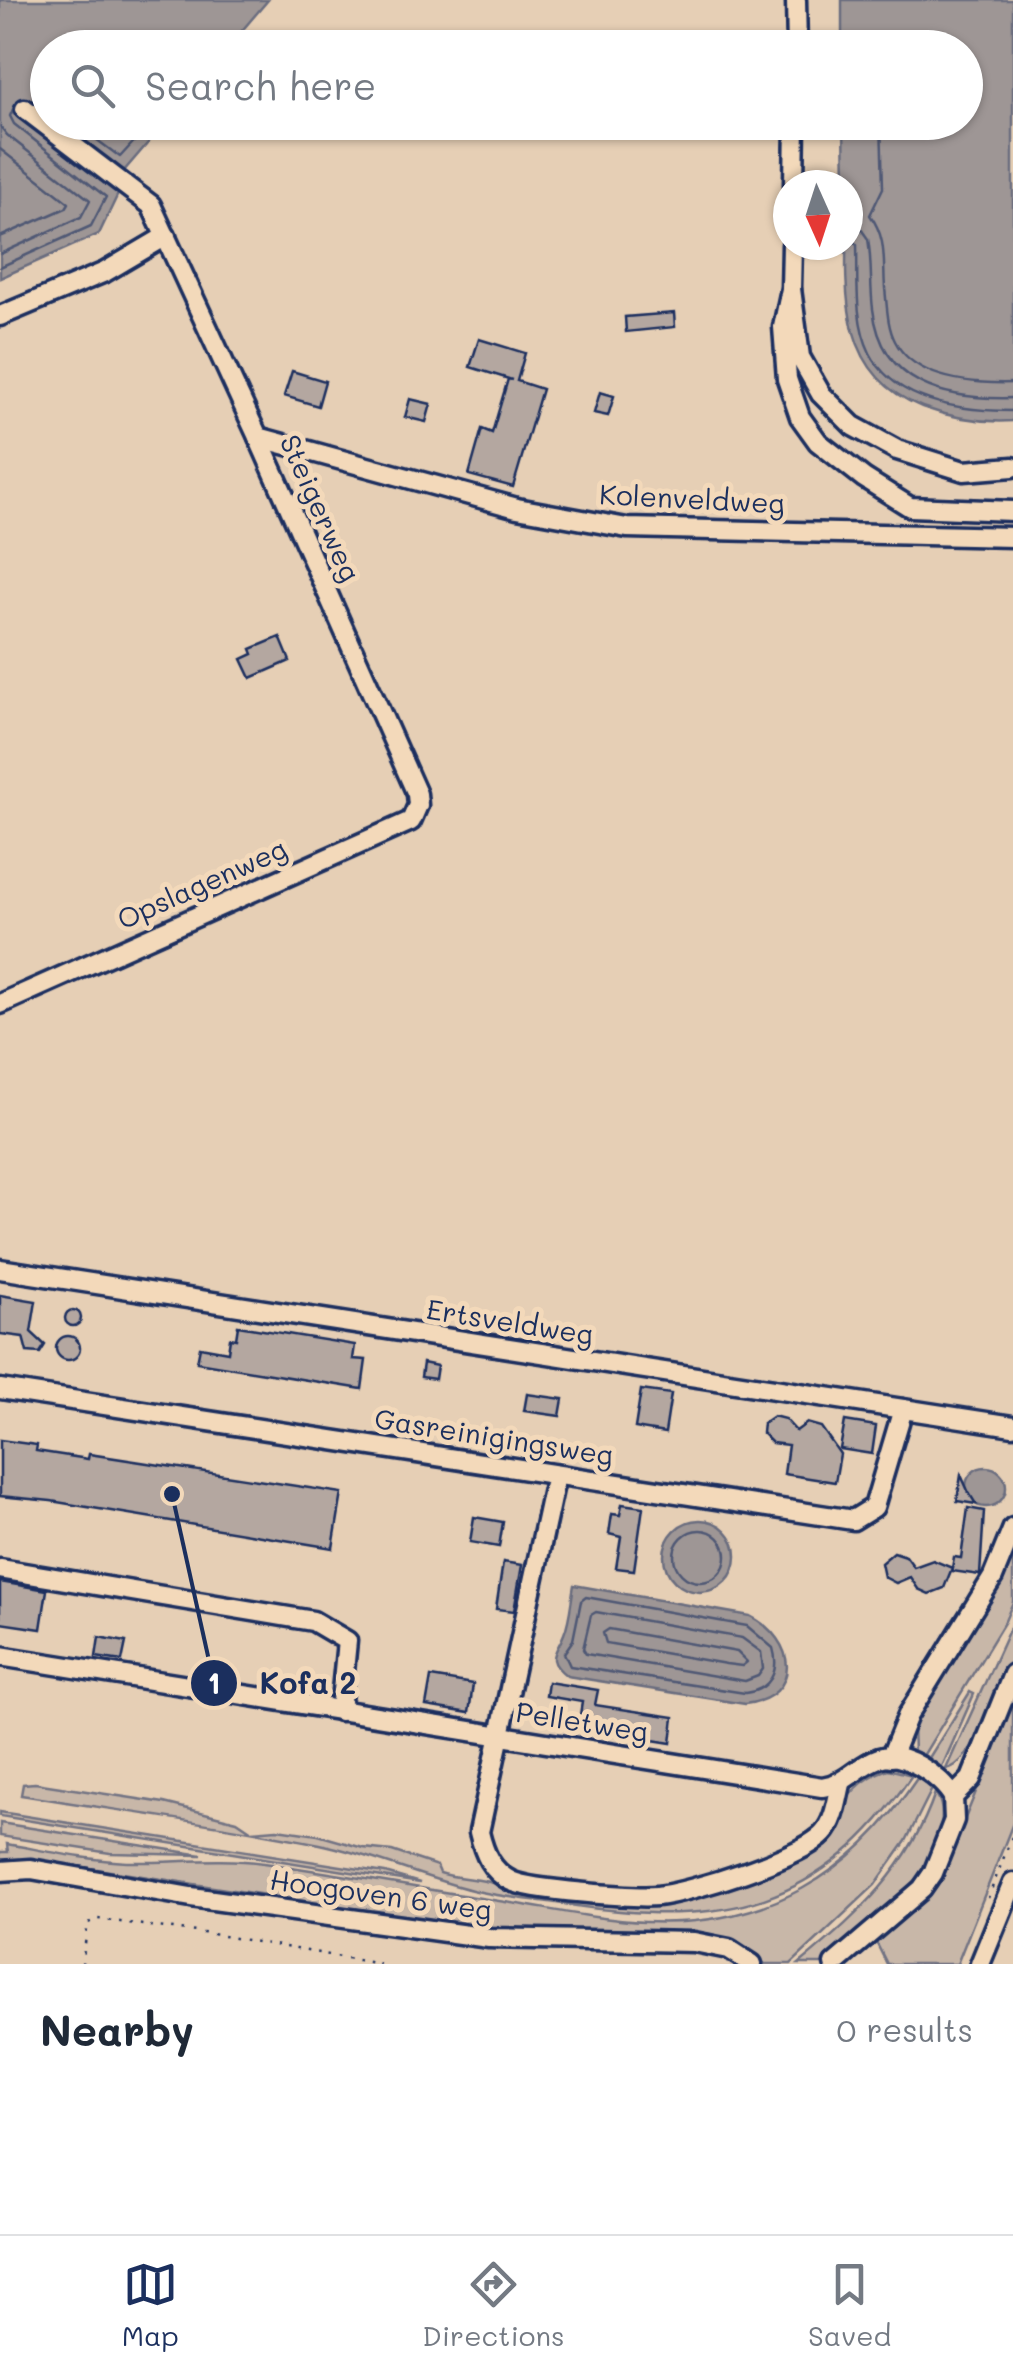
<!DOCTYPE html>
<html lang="en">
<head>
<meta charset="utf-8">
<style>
  body { margin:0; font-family:Mali,sans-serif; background:#f6f6f7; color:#1f2937 }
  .compass { position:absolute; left:773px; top:170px; width:90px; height:90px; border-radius:50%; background:#fff; box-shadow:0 2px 8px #0004; rotate:177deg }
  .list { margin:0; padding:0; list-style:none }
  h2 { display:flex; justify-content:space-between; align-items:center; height:130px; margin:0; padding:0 40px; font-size:42px }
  h2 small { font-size:32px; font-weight:400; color:#747a83 }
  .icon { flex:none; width:55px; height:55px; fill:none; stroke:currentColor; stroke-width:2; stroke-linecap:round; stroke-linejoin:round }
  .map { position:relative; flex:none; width:1013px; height:1964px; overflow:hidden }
  .search { position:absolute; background:#fff; box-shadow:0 2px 8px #0004; left:30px; right:30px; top:30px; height:110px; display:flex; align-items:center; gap:25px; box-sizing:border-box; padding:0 35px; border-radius:55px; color:#747a83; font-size:38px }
  .sheet { height:270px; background:#fff }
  nav { display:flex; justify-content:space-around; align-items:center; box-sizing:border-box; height:140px; border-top:2px solid #e0e1e3; background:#fff; font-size:28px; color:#747a83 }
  nav a { display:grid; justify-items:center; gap:5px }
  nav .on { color:#1b2f5e }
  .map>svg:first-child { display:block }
  .green { fill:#c8b7a8; stroke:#727383; stroke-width:2.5 }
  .water { fill:#9e9695; stroke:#6a6d7f; stroke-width:2.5 }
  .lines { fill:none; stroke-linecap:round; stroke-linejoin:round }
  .shore { stroke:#4f5874; stroke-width:2.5 }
  .building { fill:#b4a7a0; stroke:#1b2f5e; stroke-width:2.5 }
  .minor-casing { stroke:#1b2f5e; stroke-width:25 }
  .path { stroke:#1b2f5e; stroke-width:2.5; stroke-dasharray:2.5 8; stroke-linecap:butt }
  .minor { stroke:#f3d9ba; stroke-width:18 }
  .labels { text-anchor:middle; stroke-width:10; stroke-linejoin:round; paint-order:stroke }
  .street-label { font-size:28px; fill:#1b2f5e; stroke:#f3d9ba }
  .leader { fill:none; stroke:#1b2f5e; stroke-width:4 }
  .callout-dot { fill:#1b2f5e; stroke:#f3d9ba; stroke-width:4 }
  .mark-label { font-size:30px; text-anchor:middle; font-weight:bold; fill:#fff }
  .callout-label { font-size:30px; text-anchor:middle; font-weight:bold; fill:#1b2f5e; stroke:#f3d9ba; stroke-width:10; stroke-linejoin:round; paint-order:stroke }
</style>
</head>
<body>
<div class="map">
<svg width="1013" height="1964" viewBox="0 0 1013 1964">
  <rect width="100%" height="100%" fill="#e6cfb5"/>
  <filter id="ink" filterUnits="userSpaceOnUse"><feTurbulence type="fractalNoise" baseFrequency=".01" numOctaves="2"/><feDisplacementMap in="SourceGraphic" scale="20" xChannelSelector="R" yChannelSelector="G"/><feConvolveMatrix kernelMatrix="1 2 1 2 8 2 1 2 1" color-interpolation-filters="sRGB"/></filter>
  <g filter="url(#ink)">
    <g class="green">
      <path d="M1013 1548V1602L1005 1621 923 1756 914 1753 913 1723 988 1605Z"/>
      <path d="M1013 1621C1013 1631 1013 1642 1013 1652 1007 1678 972 1767 946 1769Z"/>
      <path d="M970 1692 974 1694 941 1769 927 1761Z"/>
      <path d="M1013 1701V1823L957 1964H887L876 1942 937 1887Z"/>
      <path d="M888 1769 912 1775C821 1909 723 1928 570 1905 538 1900 504 1898 472 1890 421 1877 372 1855 320 1844 221 1824 120 1811 21 1795L23 1784 35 1783 164 1803 237 1821 252 1831 277 1829 318 1835 363 1848 392 1851 437 1866 440 1873C455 1878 469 1878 485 1881 576 1904 651 1915 743 1884 762 1877 790 1868 805 1855 840 1824 840 1785 888 1769Z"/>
      <path d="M918 1777 933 1787 906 1841 875 1885 791 1964H765L737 1941 705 1933 487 1929 32 1859 0 1861V1852H8L7 1844C47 1851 87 1860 127 1862 172 1863 219 1857 264 1863 349 1875 433 1891 518 1904 560 1911 603 1920 645 1922 766 1928 853 1875 918 1777Z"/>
      <path d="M935 1793C950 1808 938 1856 922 1873 919 1877 914 1880 911 1884L912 1886 822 1964H799C858 1916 910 1867 935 1793Z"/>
      <path d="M0 1812 385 1873 420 1883 0 1816Z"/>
      <path d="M0 1823 202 1855 110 1853 0 1836Z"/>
    </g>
    <g class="water">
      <path d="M0 0H268L228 47 48 48 47 116 30 103 20 116 119 192 99 234 0 278Z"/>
      <path d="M842 0H1013V421C981 423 952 418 922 407 827 370 848 266 848 185H845L844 123 966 122V48L842 47Z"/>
      <path d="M56 123H165L123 172Z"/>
      <circle cx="986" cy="1487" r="20"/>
      <circle cx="700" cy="1556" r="36"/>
      <path d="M574 1585 750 1616C796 1639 804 1697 745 1704L567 1676C544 1658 557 1653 564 1634 570 1620 571 1601 574 1585Z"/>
    </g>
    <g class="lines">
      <g class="shore">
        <path d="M73 122 120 157 152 122"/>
        <path d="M881 122 883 188 870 215C887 238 883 260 885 288 887 305 887 326 895 341 915 380 975 384 1013 383"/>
        <path d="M0 126 7 135 90 200 81 217 0 254"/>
        <path d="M0 149 69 203 66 208 0 237"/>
        <path d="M848 223 861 229 868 239C872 261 870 286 873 309 882 386 946 400 1013 398"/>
        <path d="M848 236 857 245C858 279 854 321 870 353 895 403 964 411 1013 411"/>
        <path d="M0 267 91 226 106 197 14 124 10 116 14 107"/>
        <circle cx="700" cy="1556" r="26"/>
        <path d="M586 1597 747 1626 773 1648C780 1672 770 1690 745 1693L570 1666 564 1653 573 1640 581 1601Z"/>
        <path d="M596 1612 742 1638 761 1652 763 1669 758 1676 745 1681 586 1654 583 1649 591 1615Z"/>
        <path d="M609 1629 737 1652 747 1662 742 1666 726 1664 606 1643 603 1633Z"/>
      </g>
    </g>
    <g class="building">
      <path d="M674 313 675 327 626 332 625 317Z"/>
      <path d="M479 339 525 353 517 381 542 389 513 487 469 475 482 429 492 433 508 379 512 380 470 367Z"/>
      <path d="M292 371 325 381 318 406 284 396Z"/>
      <path d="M600 392 614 396 608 416 594 413Z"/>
      <path d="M410 399 431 404 426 422 405 417Z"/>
      <path d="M280 637 290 661 251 678 242 659 253 654 251 649Z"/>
      <path d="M0 1295 36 1301 31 1332 45 1345 40 1353 27 1352 23 1337 0 1334Z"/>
      <circle cx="73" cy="1318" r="8"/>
      <path d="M238 1326 355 1345 353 1359 366 1360 362 1389 197 1362 200 1347 228 1352 230 1338 236 1339Z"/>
      <circle cx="68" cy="1348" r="12"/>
      <path d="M423 1363 437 1366 435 1379 421 1377Z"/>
      <path d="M641 1390 671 1394 665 1433 635 1428Z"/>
      <path d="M527 1394 563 1399 560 1416 524 1411Z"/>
      <path d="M773 1416 785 1419 796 1431 807 1423 821 1427 840 1454 835 1482 784 1474 788 1445 772 1443 762 1433 763 1423Z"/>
      <path d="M845 1421 876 1426 872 1454 840 1449Z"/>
      <path d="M0 1440 37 1445 36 1451 88 1459 89 1454 342 1493 333 1548 51 1501 0 1496Z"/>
      <path d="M961 1475 969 1493 976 1504 957 1501Z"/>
      <path d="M622 1504 643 1507 634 1570 616 1568 621 1537 609 1534 612 1514 620 1515Z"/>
      <path d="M968 1508 984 1511 980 1575 952 1571V1568L944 1588 929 1594 918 1589 910 1577 896 1583 884 1577 881 1563 894 1552 906 1556 914 1567 933 1560 952 1568 954 1557 961 1558Z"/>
      <path d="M474 1517 503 1522 499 1547 470 1542Z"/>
      <path d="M503 1562 522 1565 514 1611 496 1609Z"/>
      <path d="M0 1582 47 1590 41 1629 0 1623Z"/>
      <path d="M99 1637 126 1642 122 1661 96 1657Z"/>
      <path d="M431 1677 473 1684 469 1713 426 1706Z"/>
      <path d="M548 1682 598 1690 595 1705 674 1717 671 1743 578 1728 582 1702 546 1696Z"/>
    </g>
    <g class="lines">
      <defs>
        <g id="minor">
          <path d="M796 0 797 48"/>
          <path d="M794 185 795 122"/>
          <path d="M792 245 791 289 800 357 821 394 853 426 897 450 964 471 1013 467"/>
          <path d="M791 289 783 327 787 379 800 417 818 442 864 478 910 507 1013 511"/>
          <path d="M0 316 105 272 166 236"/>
          <path d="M258 437 517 508 627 528 1013 537"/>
          <path d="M0 1004 411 821 418 805 417 794 258 437 151 205 25 109"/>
          <path d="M0 1269 1013 1426"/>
          <path d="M0 1389 853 1520 874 1507 903 1409"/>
          <path d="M556 1475 479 1832C484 1853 491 1871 511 1881 530 1890 635 1898 657 1896 689 1893 802 1857 823 1834 835 1821 837 1801 841 1784"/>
          <path d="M0 1569 313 1621 347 1641 340 1711"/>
          <path d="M0 1656 822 1787C849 1783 856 1766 879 1758 903 1749 942 1777 953 1797"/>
          <path d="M891 1757 908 1715 993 1577 1013 1528"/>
          <path d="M0 1871 31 1869 191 1897 489 1938 694 1942 729 1949 752 1964"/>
          <path d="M834 1964 922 1889 933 1873 954 1820 953 1797 971 1779 1013 1674"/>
          <path d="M980 1964 1013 1883"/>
        </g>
      </defs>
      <use href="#minor" class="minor-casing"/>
      <g class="path">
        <path d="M988 1898 1013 1834"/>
        <path d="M82 1964 88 1923 98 1919 218 1935 380 1964"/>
      </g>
      <use href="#minor" class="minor"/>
    </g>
  </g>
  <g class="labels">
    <g class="street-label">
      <text transform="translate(692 499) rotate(3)" y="10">Kolenveldweg</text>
      <text transform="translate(320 508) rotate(66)" y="10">Steigerweg</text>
      <text transform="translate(202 884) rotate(-24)" y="10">Opslagenweg</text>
      <text transform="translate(510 1322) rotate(9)" y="10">Ertsveldweg</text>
      <text transform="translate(494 1437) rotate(9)" y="10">Gasreinigingsweg</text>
      <text transform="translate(582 1722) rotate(9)" y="10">Pelletweg</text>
      <text transform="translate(381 1895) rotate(8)" y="10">Hoogoven 6 weg</text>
    </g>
  </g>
  <path class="leader" d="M172 1494L214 1683"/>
  <g class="callout-dot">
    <circle cx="172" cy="1494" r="10"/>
    <circle cx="214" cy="1683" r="25"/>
  </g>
  <g class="mark-label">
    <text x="214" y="1694">1</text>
  </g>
  <g class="callout-label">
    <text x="308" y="1694">Kofa 2</text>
  </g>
</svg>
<svg class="compass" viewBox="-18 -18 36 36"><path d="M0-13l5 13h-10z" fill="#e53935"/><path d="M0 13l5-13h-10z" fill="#747a83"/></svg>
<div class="search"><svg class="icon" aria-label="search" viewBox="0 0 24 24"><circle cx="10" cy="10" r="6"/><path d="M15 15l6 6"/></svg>Search here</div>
</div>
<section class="sheet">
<h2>Nearby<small>0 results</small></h2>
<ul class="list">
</ul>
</section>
<nav>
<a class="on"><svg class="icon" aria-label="map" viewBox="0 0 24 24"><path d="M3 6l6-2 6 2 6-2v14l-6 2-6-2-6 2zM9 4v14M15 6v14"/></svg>Map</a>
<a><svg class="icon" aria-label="directions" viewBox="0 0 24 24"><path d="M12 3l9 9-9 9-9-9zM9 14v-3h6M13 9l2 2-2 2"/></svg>Directions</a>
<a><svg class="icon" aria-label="saved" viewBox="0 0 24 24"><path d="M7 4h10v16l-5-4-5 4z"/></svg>Saved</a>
</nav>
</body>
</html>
